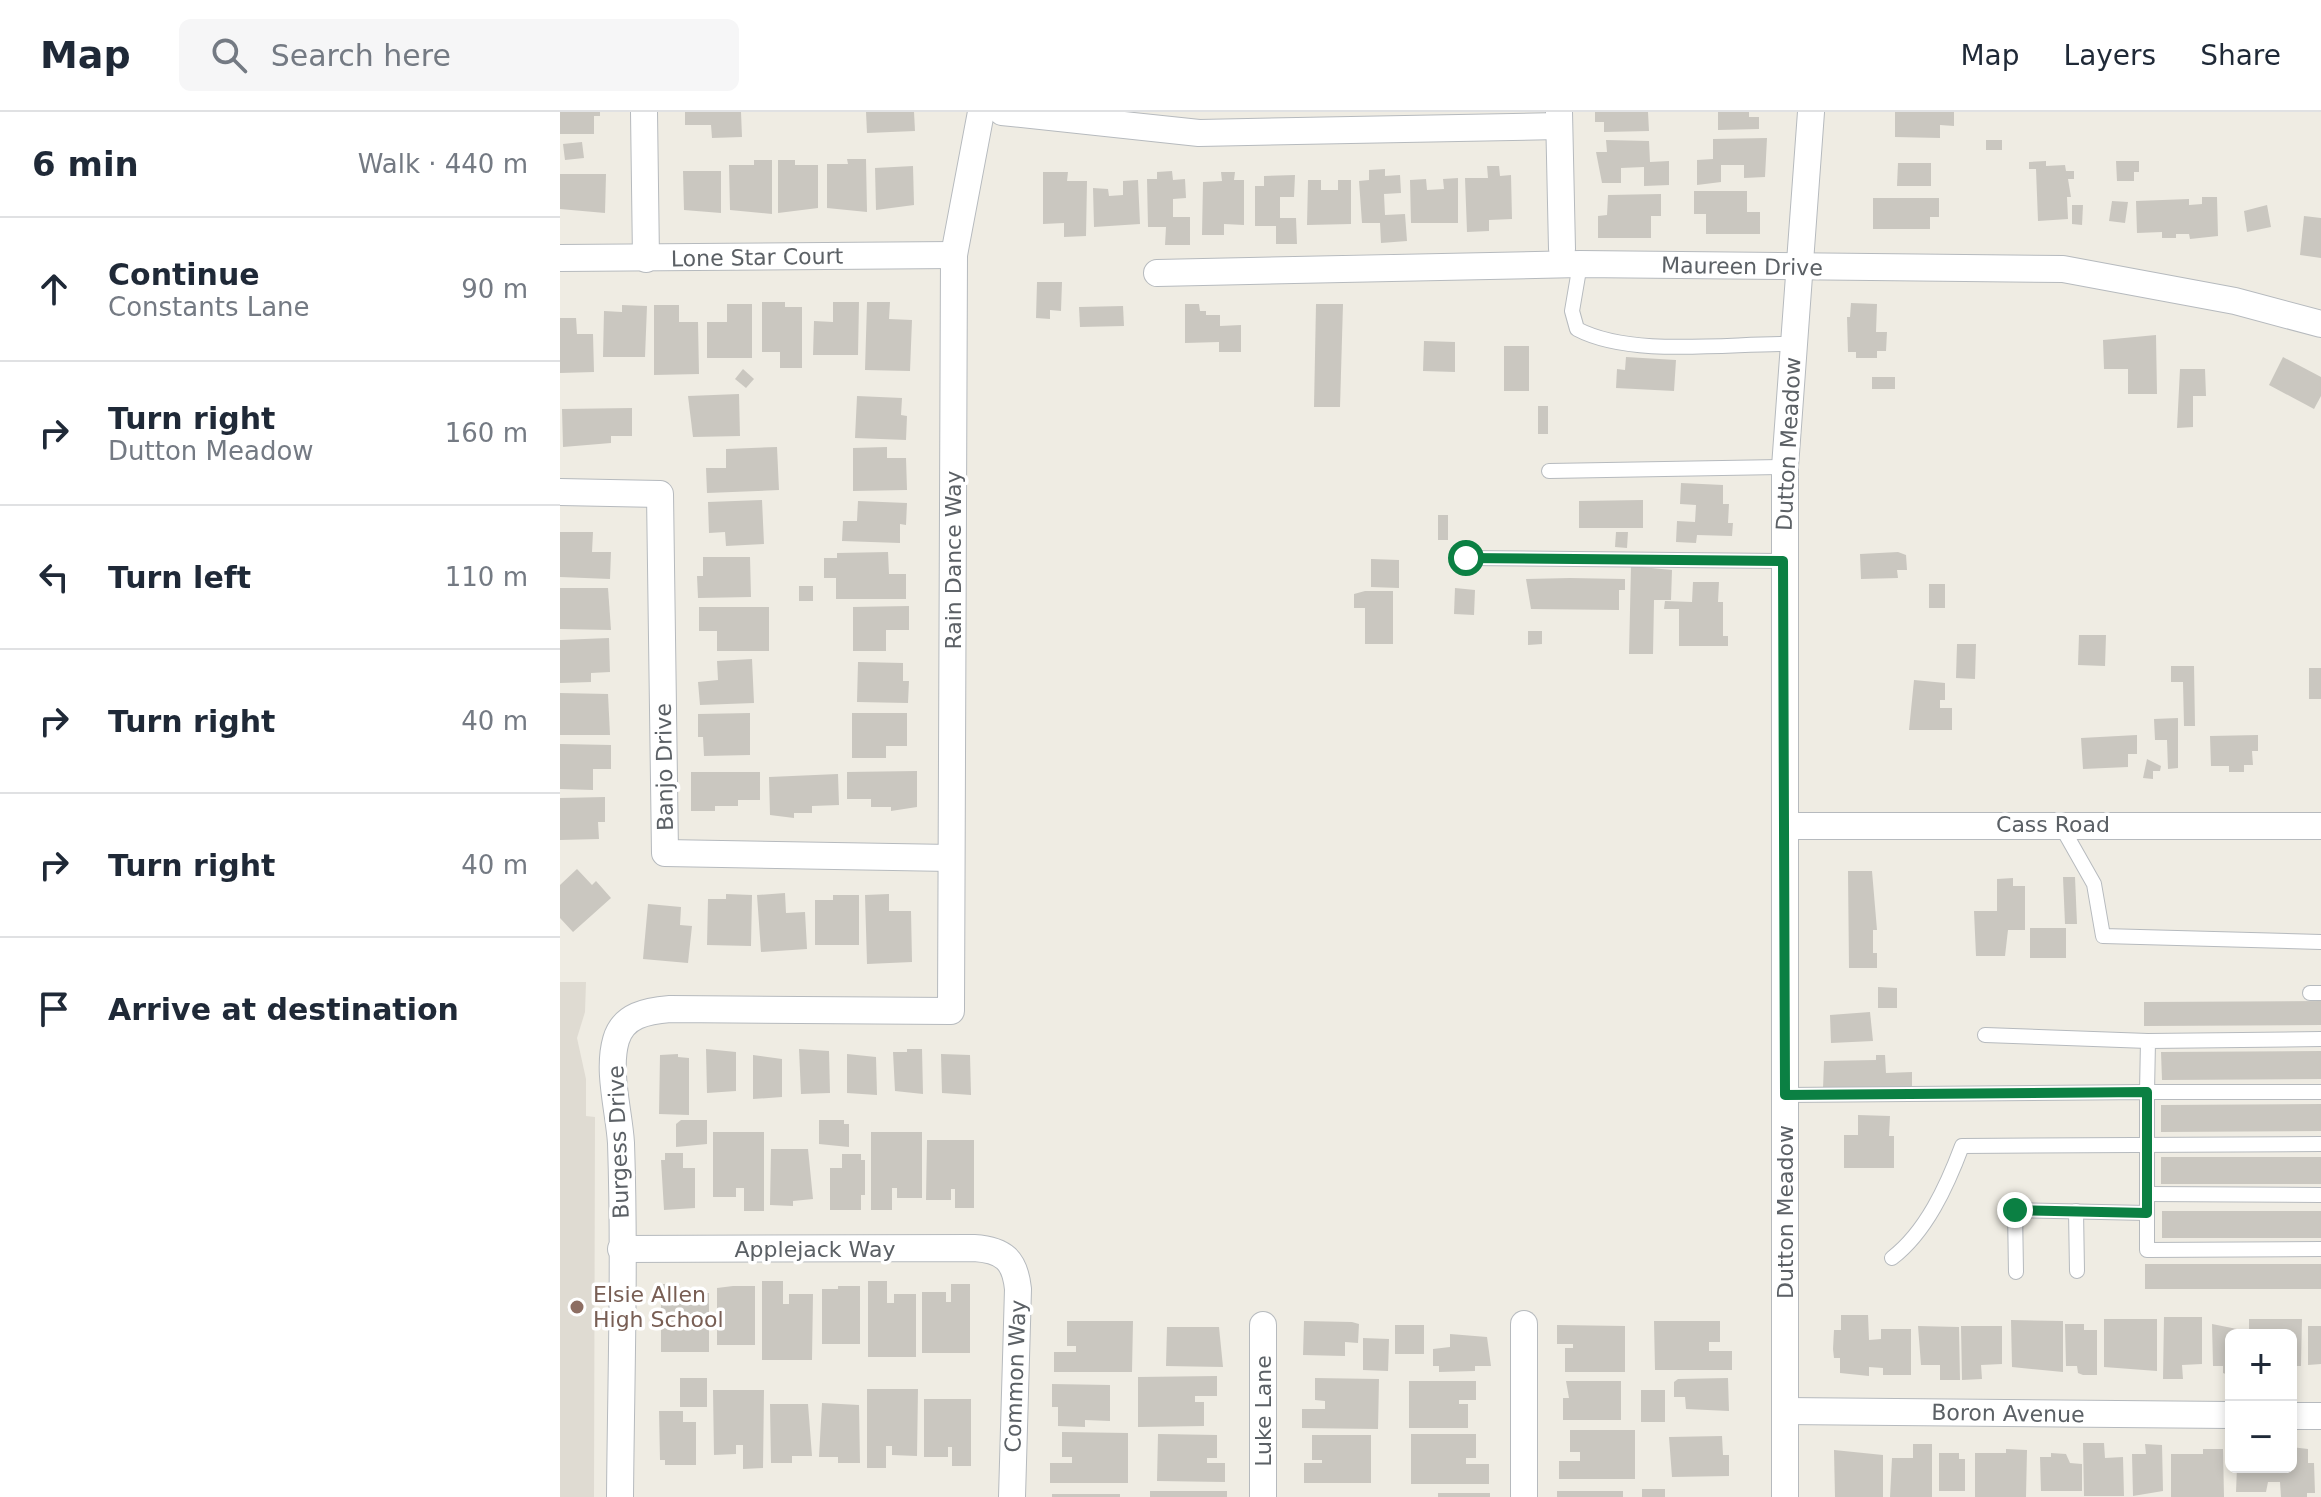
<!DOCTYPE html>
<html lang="en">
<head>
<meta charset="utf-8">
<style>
  body { margin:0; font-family:"DejaVu Sans",sans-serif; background:#f6f6f7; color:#1f2937 }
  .controls { position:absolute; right:24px; bottom:24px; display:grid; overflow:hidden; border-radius:12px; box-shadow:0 4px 12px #0003 }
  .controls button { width:72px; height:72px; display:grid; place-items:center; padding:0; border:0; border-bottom:2px solid #e0e1e3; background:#fff; color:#1f2937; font:40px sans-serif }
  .stop { position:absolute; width:24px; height:24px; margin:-18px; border:6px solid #0b8043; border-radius:50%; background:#fff }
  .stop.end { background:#0b8043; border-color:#fff; box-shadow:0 2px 8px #0008 }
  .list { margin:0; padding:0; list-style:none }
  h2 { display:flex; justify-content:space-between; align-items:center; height:104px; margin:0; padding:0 32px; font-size:34px }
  h2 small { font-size:26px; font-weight:400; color:#747a83 }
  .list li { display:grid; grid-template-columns:52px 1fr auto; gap:24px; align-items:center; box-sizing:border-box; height:144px; padding:0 32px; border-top:2px solid #e0e1e3 }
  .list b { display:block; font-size:30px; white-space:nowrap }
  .list p { margin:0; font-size:26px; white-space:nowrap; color:#747a83 }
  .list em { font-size:26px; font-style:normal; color:#747a83 }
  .icon { flex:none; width:44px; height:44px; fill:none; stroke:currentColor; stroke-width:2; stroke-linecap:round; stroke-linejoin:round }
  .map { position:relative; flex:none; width:1761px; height:1385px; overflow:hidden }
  header { display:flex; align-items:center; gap:48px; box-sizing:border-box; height:112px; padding:0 40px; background:#fff; border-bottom:2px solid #e0e1e3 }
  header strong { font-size:38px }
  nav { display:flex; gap:44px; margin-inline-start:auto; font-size:28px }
  .search { width:560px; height:72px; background:#f6f6f7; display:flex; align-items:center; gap:20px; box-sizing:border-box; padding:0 28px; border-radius:12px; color:#747a83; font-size:30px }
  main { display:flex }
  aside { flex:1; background:#fff }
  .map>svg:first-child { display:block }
  .education { fill:#dfdbd2 }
  .building { fill:#cac7c0 }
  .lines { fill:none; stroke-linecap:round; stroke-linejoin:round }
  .service-casing { stroke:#b6babe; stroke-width:16 }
  .minor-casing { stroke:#b6babe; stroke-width:28 }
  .service { stroke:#fff; stroke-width:14 }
  .minor { stroke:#fff; stroke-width:26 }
  .route { stroke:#0b8043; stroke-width:10 }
  .education-dot { fill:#8d6e63; stroke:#fff; stroke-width:3 }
  .labels { text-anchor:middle; stroke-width:7; stroke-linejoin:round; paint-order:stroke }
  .street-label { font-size:22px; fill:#5b6065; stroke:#fff }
  .education-label { font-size:22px; fill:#785e54; stroke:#fff; text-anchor:start }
</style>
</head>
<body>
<header>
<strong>Map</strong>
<div class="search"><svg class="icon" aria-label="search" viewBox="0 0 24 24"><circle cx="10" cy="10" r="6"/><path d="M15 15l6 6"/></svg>Search here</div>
<nav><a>Map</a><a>Layers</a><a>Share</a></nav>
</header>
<main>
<aside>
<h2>6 min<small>Walk · 440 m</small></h2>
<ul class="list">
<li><svg class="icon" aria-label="ahead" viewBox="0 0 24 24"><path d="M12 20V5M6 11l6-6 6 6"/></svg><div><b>Continue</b><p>Constants Lane</p></div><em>90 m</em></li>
<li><svg class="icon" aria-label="right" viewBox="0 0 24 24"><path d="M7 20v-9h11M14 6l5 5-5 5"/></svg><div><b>Turn right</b><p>Dutton Meadow</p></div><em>160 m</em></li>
<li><svg class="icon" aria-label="left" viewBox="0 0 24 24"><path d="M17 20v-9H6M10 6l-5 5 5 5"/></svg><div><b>Turn left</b></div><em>110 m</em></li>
<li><svg class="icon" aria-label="right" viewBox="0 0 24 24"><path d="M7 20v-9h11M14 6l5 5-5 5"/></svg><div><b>Turn right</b></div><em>40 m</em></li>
<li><svg class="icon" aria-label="right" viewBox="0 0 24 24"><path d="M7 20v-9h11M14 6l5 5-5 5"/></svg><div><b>Turn right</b></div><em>40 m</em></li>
<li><svg class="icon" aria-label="arrive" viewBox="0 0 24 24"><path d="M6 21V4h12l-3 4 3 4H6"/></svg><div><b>Arrive at destination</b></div></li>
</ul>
</aside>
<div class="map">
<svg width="1761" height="1385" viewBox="0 0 1761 1385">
  <rect width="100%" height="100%" fill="#efece3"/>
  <path class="education" d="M0 870H26L25 900 17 926 26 967V1004L35 1005 34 1385H0Z"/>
  <g class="building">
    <path d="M0 0H40V4H34V22H0Z"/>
    <path d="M125 0H181L182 25 152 26 151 13H125Z"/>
    <path d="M306 0H354L355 19 307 21Z"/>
    <path d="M1035 0H1088L1089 19 1044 20V10H1035Z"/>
    <path d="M1158 0H1189V5H1199V17L1158 18Z"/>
    <path d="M1335 0H1394V14L1380 13V26L1335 25Z"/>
    <path d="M1207 26 1205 65 1184 66V53H1161V70L1137 73V48L1153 47V27Z"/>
    <path d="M1046 28 1089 29 1090 50 1109 49V73L1084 74V55L1061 56V71H1042L1036 40H1047Z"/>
    <rect x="1426" y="28" width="16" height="10"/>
    <path d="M22 30 24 46 5 48 3 32Z"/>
    <path d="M287 47H306L307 100 267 96V52H288Z"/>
    <path d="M194 48H212V102L170 98 169 53H194Z"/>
    <path d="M218 48H235V53H258V96L218 101Z"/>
    <path d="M1486 49V54L1505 53 1506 59H1514V67H1508L1511 85H1507L1508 107 1478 109 1476 57H1469V50Z"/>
    <path d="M1556 49H1579V60H1574V69H1557Z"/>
    <path d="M1338 51H1371V74H1337Z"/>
    <path d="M353 54 354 93 316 98 315 56Z"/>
    <path d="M927 54H939L940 64 951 63 952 107 929 108V119L907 120 905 66H928Z"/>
    <path d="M825 57V64L840 63 841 81 824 82 825 103 845 102 847 129 821 131 820 111H802L799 69 809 68V58Z"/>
    <path d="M123 59H161V101L124 98Z"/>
    <path d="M612 59 613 68 625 67 626 86 613 87V105H630V133H605L606 115H588L587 67H597V60Z"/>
    <path d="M483 60H508L507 69H527L526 124 504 125V111L483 112Z"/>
    <path d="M661 60H675L674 68H684V113L664 112V123H642L643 70 662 69Z"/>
    <path d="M0 62H46L45 101 0 97Z"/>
    <path d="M735 63 734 85H720V106H736L737 132H716V114H695V74H704V64Z"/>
    <path d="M898 66V111H851L850 68 866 67 867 78 884 77 883 67Z"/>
    <path d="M578 68 580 112 534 115 533 76 548 77 549 84 563 83V69Z"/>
    <path d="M748 68H761V78H778V68H791V112L747 113Z"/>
    <path d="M1134 79H1187V100H1200V122H1146V102H1134Z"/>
    <path d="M1101 82V104H1091V126H1038V104L1047 103 1048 83Z"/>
    <path d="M1642 85H1657L1658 124 1630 127 1629 122H1616V126H1602V120L1577 121 1576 89 1629 87V93L1642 92Z"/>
    <path d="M1313 86H1379V105H1370V117H1313Z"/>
    <path d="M1552 89 1568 90 1565 111 1549 109Z"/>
    <path d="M1512 93H1523L1522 113 1512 112Z"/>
    <path d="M1707 93 1711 115 1687 120 1684 99Z"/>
    <path d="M1744 104 1761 106V146L1740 143Z"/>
    <path d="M477 170H502L501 199 490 198V207L476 206Z"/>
    <path d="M202 190H225V195H242V256H220V240H202Z"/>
    <path d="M273 190H299L298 243H253L254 209 273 210Z"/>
    <path d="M307 190H330L329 207 352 208 350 259 305 258Z"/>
    <path d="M1291 191 1317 192 1316 220H1327L1326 239H1317V246H1296V240H1288L1287 205H1290Z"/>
    <path d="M167 192H192V246H147V210H167Z"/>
    <path d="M625 192H639L640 199H646V203H660V214L681 213V240H659V230L625 231Z"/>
    <path d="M756 192H783L780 295H754Z"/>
    <path d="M62 193 87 194 85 245H43L44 199 62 200Z"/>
    <path d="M94 193H119V210H138L139 262 94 263Z"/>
    <path d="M563 194 564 214 520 215 519 195Z"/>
    <path d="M0 206H16L17 222H33L34 260 0 261Z"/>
    <path d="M1596 223 1597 282H1568V257H1544L1543 228Z"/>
    <path d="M864 229 895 230V260L863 259Z"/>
    <rect x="944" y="234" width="25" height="45"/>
    <path d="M1066 245 1116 248 1114 279 1056 276 1057 257 1065 258Z"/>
    <path d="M1723 245 1761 265V284L1754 297 1709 273Z"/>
    <path d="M183 257 194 267 186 276 175 267Z"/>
    <path d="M1620 257H1645L1646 284H1633V315L1617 316Z"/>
    <rect x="1312" y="265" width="23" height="12"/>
    <path d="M179 282 180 324 133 325 128 284Z"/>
    <path d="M297 284 342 286 341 303 347 304 346 328 295 326Z"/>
    <rect x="978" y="294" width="10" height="28"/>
    <path d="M72 296V324H51V331L3 335 2 297Z"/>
    <path d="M217 335 219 378 147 381 146 356H166V337Z"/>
    <path d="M327 335V346H346L347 378 293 379V336Z"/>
    <path d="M1121 371 1163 373V392H1169L1168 411H1173L1172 424 1137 423 1136 431 1116 430 1117 409 1135 410 1136 393 1120 392Z"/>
    <path d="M202 388 204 432 166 434 165 420 149 421 148 390Z"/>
    <path d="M1083 388V416H1019V389Z"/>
    <path d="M298 389 347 391 346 413 340 412V431L282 429 283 409H297Z"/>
    <rect x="878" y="403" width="10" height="25"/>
    <path d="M0 420H33L32 440H51L50 467 0 465Z"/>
    <path d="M1056 420H1068L1067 436 1055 435Z"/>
    <path d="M328 440 329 462H346V487H276V466H264V446H277V441Z"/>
    <path d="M1338 440 1346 443 1347 458H1337L1338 466 1301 467 1300 442Z"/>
    <path d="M143 445H190L191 485 138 486 137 464H143Z"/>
    <path d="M811 447 839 448V476L811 475Z"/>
    <path d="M1071 454 1112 458 1111 488H1094L1093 542H1069Z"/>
    <path d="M1010 466 1065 467V478H1059V498L971 497 966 467Z"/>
    <path d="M1133 470H1159L1158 490H1163V524H1168V534H1119V497H1104L1105 489 1132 490Z"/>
    <rect x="1369" y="472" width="16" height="24"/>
    <rect x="239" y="474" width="14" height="15"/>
    <path d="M0 476H48L51 518 0 517Z"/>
    <path d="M895 476 915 478 914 503 894 502Z"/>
    <path d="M805 479H833V532H805V496H794V482Z"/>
    <path d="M349 494V518H326V539H293V495Z"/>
    <path d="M139 495H209V539H157V519H139Z"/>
    <path d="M968 519H982V532L968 533Z"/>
    <path d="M1519 523H1546L1545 554 1518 553Z"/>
    <path d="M49 526 50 560 31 561V570L0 571V528Z"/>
    <path d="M1397 532H1416L1415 567 1396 566Z"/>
    <path d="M192 547 194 591 140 593 138 570 158 568 157 549Z"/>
    <path d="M298 550 343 551V569H349L348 591 297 590Z"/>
    <path d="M1611 554H1634L1635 614H1624L1623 570H1611Z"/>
    <rect x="1749" y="556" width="12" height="31"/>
    <path d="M1354 568 1385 571V588H1380V596H1392V618H1349Z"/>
    <path d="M0 581 48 582 50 623H0Z"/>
    <path d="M190 601V643L144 644 143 625H138V602Z"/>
    <path d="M292 601H347V634H326V646H292Z"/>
    <path d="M1618 606V656L1608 657 1607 628H1595L1594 607Z"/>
    <path d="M1577 623V642H1568V655L1523 657 1521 626Z"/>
    <path d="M1698 623V639H1692L1693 653H1684V660H1669V654H1651L1650 624Z"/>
    <path d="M0 632 51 633V657H33V678L0 677Z"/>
    <path d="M1587 647 1601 654 1600 659H1593V667L1583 666Z"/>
    <path d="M357 659V695L331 699V695H311V687H287V660Z"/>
    <path d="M131 660H200V688H178V694H155V699H131Z"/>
    <path d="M278 662 279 693 252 694V701H234V706L210 703 209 665Z"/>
    <path d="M45 685V710H38L39 727 0 728V686Z"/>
    <path d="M17 757 32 773 36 769 51 786 13 820 0 806V773Z"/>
    <path d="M1288 759H1312L1317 818H1313V841H1317V856H1289Z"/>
    <path d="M1503 765H1515L1517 812H1505Z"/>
    <path d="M1453 766V774H1465V818H1448L1445 844H1416L1414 799H1437V767Z"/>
    <path d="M225 781 226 801 245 800 247 837 201 840 197 783Z"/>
    <path d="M166 782 192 783 191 834 147 833 148 787H166Z"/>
    <path d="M329 782V799H351L352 850 307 852 305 783Z"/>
    <path d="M273 783H299V833H255V788H273Z"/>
    <path d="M88 792 121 795 120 813 132 814 128 851 83 847Z"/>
    <rect x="1470" y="816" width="36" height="30"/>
    <path d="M1318 875 1337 876V896H1318Z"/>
    <path d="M1761 889V913L1584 914V890Z"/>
    <path d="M1310 900 1313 929 1271 931 1270 903Z"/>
    <path d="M146 937 176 940V979L147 981Z"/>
    <path d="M239 937 269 939 270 981 241 982Z"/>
    <path d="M347 937H362L363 982 335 979 333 940H347Z"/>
    <path d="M1761 939V967L1602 968 1601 940Z"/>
    <path d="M118 942V945L129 946V1003L99 1002 100 943Z"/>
    <path d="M287 942 316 945 317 983 287 981Z"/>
    <path d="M381 942 410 943 411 983 382 981Z"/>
    <path d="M193 943 222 947V985L193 987Z"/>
    <path d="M1316 943H1325L1326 961 1352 960V976L1263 977 1264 949 1316 948Z"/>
    <path d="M1761 992V1019L1601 1020V993Z"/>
    <path d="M1298 1003 1330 1004 1329 1024H1334V1056H1284V1023H1298Z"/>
    <path d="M121 1008H147V1032L116 1035V1012Z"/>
    <path d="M259 1008H284V1012H289V1035L259 1032Z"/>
    <path d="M153 1020H204V1099H184V1076H176V1085H153Z"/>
    <path d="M311 1020H362V1086H337V1076H332V1098H311Z"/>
    <path d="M367 1028H414V1096H395V1077H391V1088H366Z"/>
    <path d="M211 1037H248L253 1087 233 1089V1094L210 1093Z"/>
    <path d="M105 1041H123V1056H135V1096L104 1098 101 1048H105Z"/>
    <path d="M282 1042H301V1048H305V1083H301V1098H270V1056H282Z"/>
    <rect x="1601" y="1045" width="160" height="27"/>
    <rect x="1602" y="1099" width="159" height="27"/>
    <rect x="1585" y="1152" width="176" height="25"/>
    <path d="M202 1169H223V1192H229V1182H253L252 1248H202Z"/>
    <path d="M308 1169H327V1191H334V1182H356V1245H308Z"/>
    <path d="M101 1172H120V1190H124V1181H149V1240H101Z"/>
    <path d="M391 1172H410V1241H362V1180H386V1190H391Z"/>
    <path d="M173 1174H195V1233H157V1176Z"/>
    <path d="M278 1174H300V1232H262V1177H278Z"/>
    <path d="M1281 1203H1308L1309 1228 1321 1227V1217H1351V1263H1323V1256L1309 1255V1264L1280 1261V1246H1274L1273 1237 1274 1218H1281Z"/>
    <path d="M1604 1205H1642V1252L1622 1253 1623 1267H1603Z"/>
    <path d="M1544 1207H1597V1259L1544 1255Z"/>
    <path d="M1689 1207H1742L1741 1254H1731V1223H1689Z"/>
    <path d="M1451 1208 1503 1209V1260L1452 1255Z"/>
    <path d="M507 1209H573L572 1260H494V1240H516V1234H507Z"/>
    <path d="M744 1209 792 1210 799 1212 798 1231 785 1230V1244L743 1243Z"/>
    <path d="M1094 1209H1160V1230H1149V1239H1172V1258H1095Z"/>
    <path d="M1505 1212H1524V1218H1537V1263H1523L1518 1261 1517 1254H1506Z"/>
    <path d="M1652 1212 1682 1218V1223H1671V1264L1663 1261V1254H1653Z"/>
    <rect x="835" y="1213" width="29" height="29"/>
    <path d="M997 1213 1065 1214V1260H1005V1236H1013V1232H997Z"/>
    <path d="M1358 1214 1399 1215 1400 1268H1380V1253H1361Z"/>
    <path d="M1401 1214H1442V1252L1421 1253 1422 1267 1402 1268Z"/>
    <path d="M1748 1214H1761V1252L1748 1253Z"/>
    <path d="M607 1215H659L663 1255 606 1254Z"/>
    <path d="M890 1222 927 1225 931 1254H915V1259L879 1260V1254H873V1237L890 1235Z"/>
    <path d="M803 1226 829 1227 828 1259 803 1258Z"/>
    <path d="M657 1264V1284H635V1290H644V1314L578 1315V1265Z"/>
    <rect x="120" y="1266" width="27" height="29"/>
    <path d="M755 1266 819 1267 818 1317 742 1316V1297H765V1289L755 1288Z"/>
    <path d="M1168 1266 1169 1299 1126 1297 1125 1285H1114V1270L1118 1267Z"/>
    <path d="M849 1269H916V1288H899V1292H908V1316H849Z"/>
    <path d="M1006 1269H1061V1308H1003V1286H1009Z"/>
    <path d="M492 1272 550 1273V1309L525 1308V1315L498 1314V1295H492Z"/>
    <path d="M307 1277H358L357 1344 332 1343V1334H326V1356H307Z"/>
    <path d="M153 1278H204L203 1356 183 1357V1333H176V1342L154 1343Z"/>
    <rect x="1081" y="1278" width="24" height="32"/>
    <path d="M364 1287H411V1354H392V1335H388V1345H364Z"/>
    <path d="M262 1291 299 1293 300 1351H278V1345H259Z"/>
    <path d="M210 1292H248L252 1344H232V1351H211Z"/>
    <path d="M99 1299H123V1310H136V1353H105V1348H100Z"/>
    <path d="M1010 1318H1075V1367H999V1349H1020V1340H1010Z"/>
    <path d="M502 1320 568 1321V1371H490V1351H512V1345H502Z"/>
    <path d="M598 1322 657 1323V1346H647V1351H665V1370L597 1369Z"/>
    <path d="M851 1322H916V1346H906V1352H929V1372H851Z"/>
    <path d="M752 1323H811V1371H744V1351H762V1348H752Z"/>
    <path d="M1162 1324 1163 1343H1169V1364L1112 1365 1109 1325Z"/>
    <path d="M1523 1331H1544L1545 1346 1563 1345 1564 1384H1524Z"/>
    <path d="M1353 1332H1372V1385H1330L1332 1346H1353Z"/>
    <path d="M1585 1332 1602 1333 1603 1379 1573 1384 1572 1342H1586Z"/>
    <path d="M1731 1335 1748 1337V1351H1754L1755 1381H1747V1385H1721L1720 1370H1708L1706 1380H1676L1677 1355H1731Z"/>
    <path d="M1446 1337 1467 1338 1466 1385H1415V1341H1446Z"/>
    <path d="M1643 1337H1663L1664 1385H1611V1342H1643Z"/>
    <path d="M1274 1338 1323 1343V1385H1275Z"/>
    <path d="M1379 1341H1399V1347H1405V1379H1379Z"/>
    <path d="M1491 1341 1506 1342 1510 1351 1522 1352V1379H1481L1480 1345H1491Z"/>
    <rect x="1082" y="1377" width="23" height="8"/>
    <rect x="590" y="1379" width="77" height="6"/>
    <rect x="997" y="1379" width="66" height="6"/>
    <rect x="878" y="1381" width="52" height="4"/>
    <rect x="492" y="1382" width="68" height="3"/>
  </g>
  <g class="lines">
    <defs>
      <g id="service">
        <path d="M1020 152 1012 199 1017 217C1072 246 1169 231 1233 232"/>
        <path d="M989 359 1225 355"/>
        <path d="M906 446 1223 449"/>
        <path d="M1500 712 1534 772 1543 824 1761 830"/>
        <path d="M1750 881H1761"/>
        <path d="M1425 923 1588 929"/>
        <path d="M1761 927 1588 929 1587 980H1761"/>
        <path d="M1225 983 1587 980V1138L1761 1137"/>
        <path d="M1587 1082 1761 1083"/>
        <path d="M1516 1099 1517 1159"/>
        <path d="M1332 1146C1366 1120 1387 1074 1402 1034L1761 1032"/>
        <path d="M1456 1160 1455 1098 1587 1101"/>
      </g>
      <g id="minor">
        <path d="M84 0 86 147"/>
        <path d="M442 0 639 21 999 14"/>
        <path d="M999 0 1002 137"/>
        <path d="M0 146 394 143"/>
        <path d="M597 161 1020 152 1503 157 1675 189 1761 212"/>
        <path d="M0 380 100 382 105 741 391 746"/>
        <path d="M1225 714H1761"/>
        <path d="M61 1137 414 1136C444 1138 455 1148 458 1177L452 1385"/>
        <path d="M964 1212V1385"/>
        <path d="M703 1213V1385"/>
        <path d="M1225 1299 1671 1303"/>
        <path d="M1731 1304H1761"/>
        <path d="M60 1385C61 1267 65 1149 61 1031 59 999 47 959 56 928 63 903 87 899 110 897L391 899 394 143 421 0"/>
        <path d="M1225 1385V355L1251 0"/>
      </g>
    </defs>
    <use href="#service" class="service-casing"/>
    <use href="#minor" class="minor-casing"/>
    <use href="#service" class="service"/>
    <use href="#minor" class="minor"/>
  </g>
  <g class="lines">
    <path class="route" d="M906 446 1223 449 1225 983 1587 980V1101L1455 1098"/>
  </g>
  <circle class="education-dot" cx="17" cy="1195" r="8"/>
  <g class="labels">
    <g class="street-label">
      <text transform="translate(197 145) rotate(-1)" y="8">Lone Star Court</text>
      <text transform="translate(1182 154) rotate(1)" y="8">Maureen Drive</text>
      <text transform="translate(1228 332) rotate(-87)" y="8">Dutton Meadow</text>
      <text transform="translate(393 448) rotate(-90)" y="8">Rain Dance Way</text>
      <text transform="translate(104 655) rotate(-91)" y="8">Banjo Drive</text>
      <text x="1493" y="720">Cass Road</text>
      <text transform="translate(58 1030) rotate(-92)" y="8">Burgess Drive</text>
      <text transform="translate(1225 1100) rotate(-90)" y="8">Dutton Meadow</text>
      <text x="255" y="1145">Applejack Way</text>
      <text transform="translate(455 1264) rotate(-88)" y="8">Common Way</text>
      <text transform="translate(703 1299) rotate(-90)" y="8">Luke Lane</text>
      <text transform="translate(1448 1301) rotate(1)" y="8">Boron Avenue</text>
    </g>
    <g class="education-label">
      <text x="33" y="1190">Elsie Allen<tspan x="33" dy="25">High School</tspan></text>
    </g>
  </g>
</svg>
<div class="controls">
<button>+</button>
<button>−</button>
</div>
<div class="stop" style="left:906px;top:446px"></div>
<div class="stop end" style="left:1455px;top:1098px"></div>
</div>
</main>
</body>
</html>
